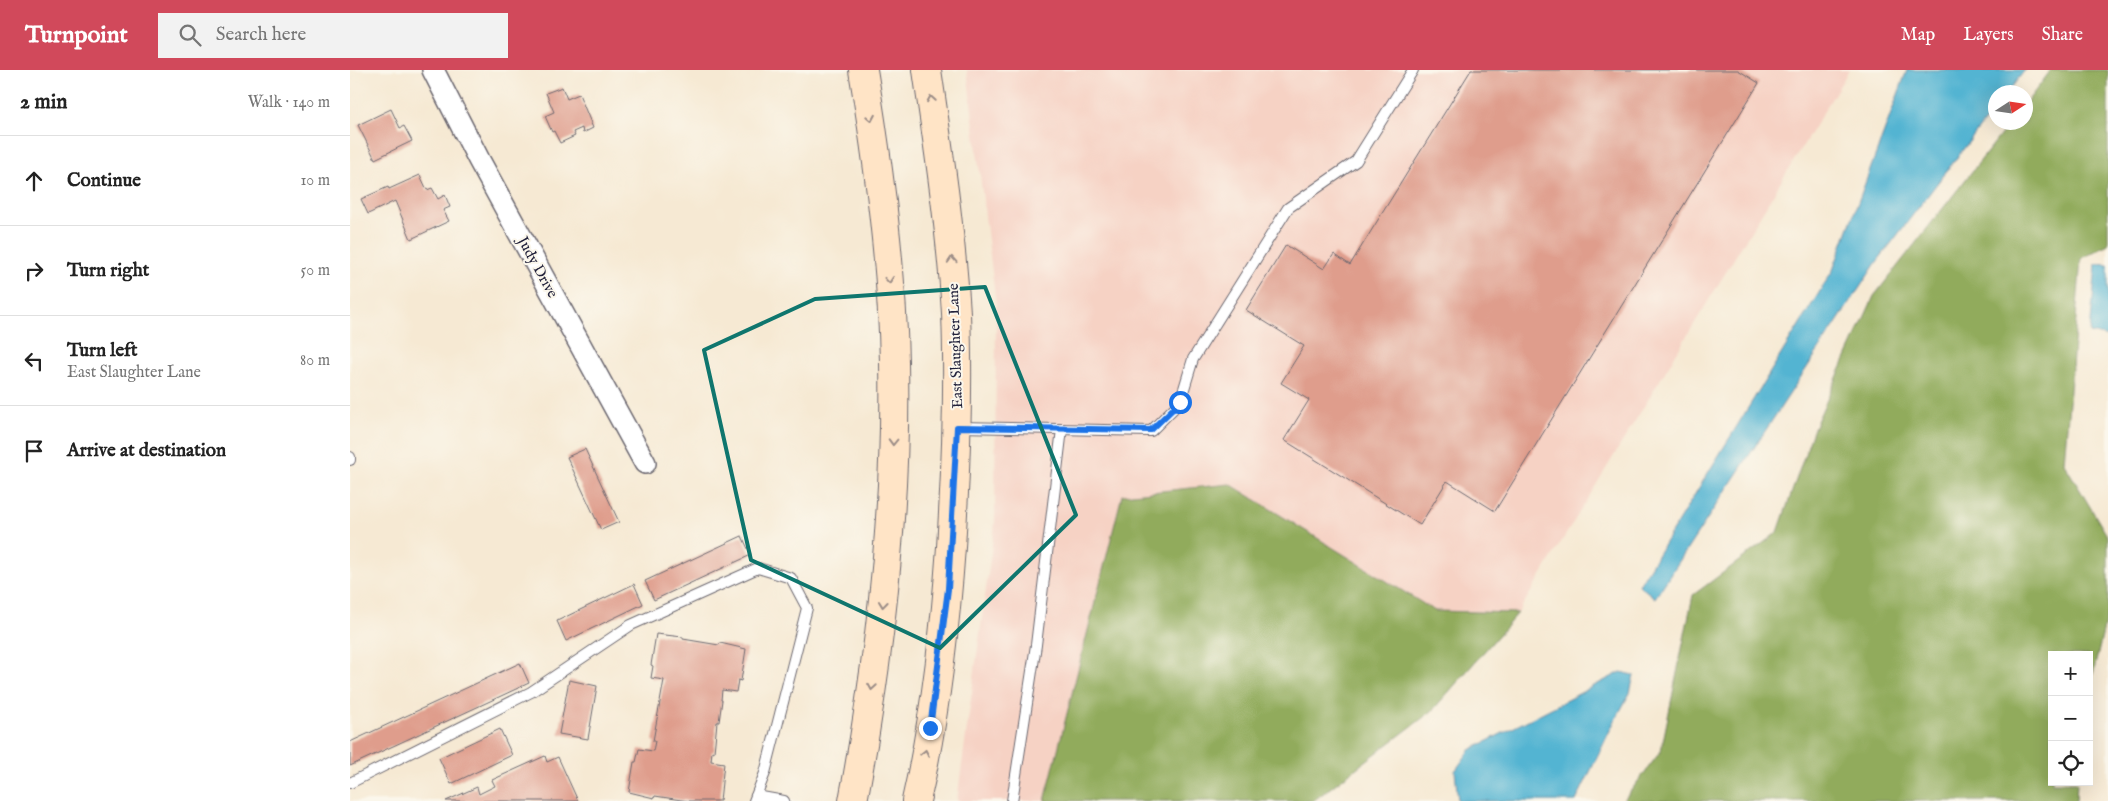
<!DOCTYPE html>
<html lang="en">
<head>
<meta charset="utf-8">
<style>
  body { margin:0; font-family:"IM FELL English",serif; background:#f2f2f2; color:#222 }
  .controls { position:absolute; right:15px; bottom:15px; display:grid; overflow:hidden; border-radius:0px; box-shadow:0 5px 20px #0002 }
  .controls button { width:45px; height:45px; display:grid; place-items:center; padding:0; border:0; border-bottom:1px solid #e0e0e0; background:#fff; color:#222; font:25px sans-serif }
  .compass { position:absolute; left:1638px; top:15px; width:45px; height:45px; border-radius:50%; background:#fff; box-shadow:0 5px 20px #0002; rotate:78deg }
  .stop { position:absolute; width:15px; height:15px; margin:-11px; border:4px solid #1a73e8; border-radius:50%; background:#fff }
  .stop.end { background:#1a73e8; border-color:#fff; box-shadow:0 1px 5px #0008 }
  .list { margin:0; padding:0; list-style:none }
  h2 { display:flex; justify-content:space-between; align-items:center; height:65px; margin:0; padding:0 20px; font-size:21px }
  h2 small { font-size:16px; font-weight:400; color:#767676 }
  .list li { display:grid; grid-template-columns:32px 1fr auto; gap:15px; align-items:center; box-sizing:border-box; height:90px; padding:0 20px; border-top:1px solid #e0e0e0 }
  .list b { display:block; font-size:19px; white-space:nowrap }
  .list p { margin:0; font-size:16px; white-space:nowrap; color:#767676 }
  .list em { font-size:16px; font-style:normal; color:#767676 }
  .icon { flex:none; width:28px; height:28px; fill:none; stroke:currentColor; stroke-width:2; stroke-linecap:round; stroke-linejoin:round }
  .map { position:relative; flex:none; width:1758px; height:731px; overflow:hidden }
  header { display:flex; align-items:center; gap:30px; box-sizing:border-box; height:70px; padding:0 25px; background:#d1495b; color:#fff }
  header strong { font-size:24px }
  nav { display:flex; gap:28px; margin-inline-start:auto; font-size:18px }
  .search { width:350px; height:45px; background:#f2f2f2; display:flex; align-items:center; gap:12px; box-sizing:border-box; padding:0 18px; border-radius:0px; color:#767676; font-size:19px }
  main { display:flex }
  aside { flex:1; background:#fff }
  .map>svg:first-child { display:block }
  .built { fill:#f6d2c4 }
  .forest { fill:#91ab5c; stroke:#5a664c }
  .water { fill:#53b4d2; stroke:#3a6b86 }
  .building { fill:#df9d8c }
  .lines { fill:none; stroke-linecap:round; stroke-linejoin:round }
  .service-casing { stroke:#6c6870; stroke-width:12 }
  .minor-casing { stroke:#6c6870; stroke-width:24 }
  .secondary-casing { stroke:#6c6870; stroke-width:30 }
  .service { stroke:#fff; stroke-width:10 }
  .minor { stroke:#fff; stroke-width:21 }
  .secondary { stroke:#ffe4c6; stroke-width:28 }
  .oneway { stroke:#9c8d87 }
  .route { stroke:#1a73e8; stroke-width:6 }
  .marked { fill:none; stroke:#0f766e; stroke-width:4; stroke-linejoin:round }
  .labels { text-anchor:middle; stroke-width:4; stroke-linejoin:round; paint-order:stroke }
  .street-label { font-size:15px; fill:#22223b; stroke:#fbf7ec }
</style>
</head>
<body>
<header>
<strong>Turnpoint</strong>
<div class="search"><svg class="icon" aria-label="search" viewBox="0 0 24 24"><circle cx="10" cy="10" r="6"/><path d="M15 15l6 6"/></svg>Search here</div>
<nav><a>Map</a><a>Layers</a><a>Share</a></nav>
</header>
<main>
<aside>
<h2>2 min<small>Walk · 140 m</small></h2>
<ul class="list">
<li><svg class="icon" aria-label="ahead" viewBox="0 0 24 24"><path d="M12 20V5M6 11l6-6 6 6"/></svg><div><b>Continue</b></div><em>10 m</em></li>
<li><svg class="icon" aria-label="right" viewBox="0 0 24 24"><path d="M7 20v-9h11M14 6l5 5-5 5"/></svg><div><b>Turn right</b></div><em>50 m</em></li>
<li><svg class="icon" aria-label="left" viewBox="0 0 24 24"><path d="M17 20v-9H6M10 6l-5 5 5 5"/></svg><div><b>Turn left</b><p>East Slaughter Lane</p></div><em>80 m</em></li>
<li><svg class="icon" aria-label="arrive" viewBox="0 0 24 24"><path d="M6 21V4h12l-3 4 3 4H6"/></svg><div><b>Arrive at destination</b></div></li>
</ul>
</aside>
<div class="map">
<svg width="1758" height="731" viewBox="0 0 1758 731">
  <rect width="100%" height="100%" fill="#fbf7ec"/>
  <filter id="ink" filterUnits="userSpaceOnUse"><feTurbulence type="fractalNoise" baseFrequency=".02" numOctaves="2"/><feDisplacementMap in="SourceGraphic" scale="10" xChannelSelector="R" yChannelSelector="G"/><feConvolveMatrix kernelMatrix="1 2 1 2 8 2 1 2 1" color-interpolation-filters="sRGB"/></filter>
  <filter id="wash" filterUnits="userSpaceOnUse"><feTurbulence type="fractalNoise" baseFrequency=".0096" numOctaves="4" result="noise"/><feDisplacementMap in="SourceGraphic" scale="20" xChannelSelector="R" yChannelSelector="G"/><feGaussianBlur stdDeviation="1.12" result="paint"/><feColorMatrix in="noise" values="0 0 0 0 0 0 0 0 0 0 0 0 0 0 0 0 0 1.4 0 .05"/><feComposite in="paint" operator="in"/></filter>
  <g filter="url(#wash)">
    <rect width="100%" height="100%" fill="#f6e9d3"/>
    <path class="built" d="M617 0H1499L1168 543 1085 541 880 414 772 425 695 731H607L645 453 646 234Z"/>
    <g class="forest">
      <path d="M1701 0H1758V174L1731 189 1714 393 1758 467V541L1739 621V585H1702V712H1727L1726 731H1273L1311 681 1343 525 1428 462 1464 358 1524 226 1660 53 1676 52V33Z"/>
      <path d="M880 414 1085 541 1168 543 1082 641 963 731H695L772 425Z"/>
    </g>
    <g class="water">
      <path d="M1557 0H1675L1658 22H1646L1645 38 1526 193 1305 528 1289 515 1483 200Z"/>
      <path d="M1746 194 1758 195V267L1740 263Z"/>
      <path d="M1271 602 1284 605 1280 623 1264 652 1226 731H1108L1105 701 1120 680Z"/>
    </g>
    <g id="blocks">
      <g class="building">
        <path d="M1121 0H1388L1409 13 1145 441 1097 411 1070 455 934 370 959 330 931 313 954 276 896 240 936 175 974 199 984 184 1000 195Z"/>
        <path d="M212 17 217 29 229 24 243 58 233 63 232 58 223 62 225 66 210 73 204 61 202 62 195 46 204 42 196 23Z"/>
        <path d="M41 39 50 58 54 56 62 71 25 89 8 55Z"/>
        <path d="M70 105 77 120 82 118 88 129 95 125 100 137 93 140 99 151 61 169 45 131 18 144 11 129 38 117 39 119Z"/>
        <path d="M235 379 269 452 251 460 217 387Z"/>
        <path d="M392 466 401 485 304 530 295 511Z"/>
        <path d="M284 514 293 534 216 571 207 551Z"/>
        <path d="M306 564 333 567V569L369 575 370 573 396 579 391 611 388 610 386 622 372 620 371 630H372L369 652H367L364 682 362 681 361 691 374 693 370 731H338L305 726 304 728 279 722 284 692H286L289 679 303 681 305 671H303L314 610 301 608 303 596 301 595Z"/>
        <path d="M170 593 179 613 0 696V672Z"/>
        <path d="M219 610 247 616 238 669 209 664Z"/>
        <path d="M150 659 162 685 101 714 89 688Z"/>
        <path d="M195 686 197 692 208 687 228 731H96L127 717 129 724 145 716 142 710Z"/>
      </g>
    </g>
  </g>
  <g filter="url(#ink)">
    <use href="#blocks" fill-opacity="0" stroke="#6c6870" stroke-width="1"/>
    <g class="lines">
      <defs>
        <g id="service">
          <path d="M608 357 801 361 830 332 843 289 938 138 1006 91 1063 0"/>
          <path d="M0 387V390"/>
          <path d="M0 713 181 622 281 555 408 498 441 508 457 538 415 703 404 731"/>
          <path d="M406 726 434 731"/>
          <path d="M662 731 686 575 712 359"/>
        </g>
        <path id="minor" d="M83 0 129 90 295 393"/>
        <g id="secondary">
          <path d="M503 731C530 587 547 440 544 292 542 195 529 96 513 0"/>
          <path d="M566 731C585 648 595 562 601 477 606 399 609 321 606 243 601 162 589 81 577 0"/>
        </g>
      </defs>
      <use href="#service" class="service-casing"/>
      <use href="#minor" class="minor-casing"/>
      <use href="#secondary" class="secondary-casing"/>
      <use href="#service" class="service"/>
      <use href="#minor" class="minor"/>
      <use href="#secondary" class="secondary"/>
    </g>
    <defs><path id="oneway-chevron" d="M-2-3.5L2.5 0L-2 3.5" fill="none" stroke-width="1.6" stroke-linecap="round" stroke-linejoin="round" transform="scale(1.25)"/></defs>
    <g class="oneway">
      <use href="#oneway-chevron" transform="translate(581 29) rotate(-99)"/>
      <use href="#oneway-chevron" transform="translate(521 48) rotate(80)"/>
      <use href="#oneway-chevron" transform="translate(602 190) rotate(-94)"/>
      <use href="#oneway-chevron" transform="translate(539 210) rotate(85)"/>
      <use href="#oneway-chevron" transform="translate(543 372) rotate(92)"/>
      <use href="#oneway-chevron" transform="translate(533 534) rotate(96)"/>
      <use href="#oneway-chevron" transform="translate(522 617) rotate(99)"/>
      <use href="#oneway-chevron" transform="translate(575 683) rotate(-79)"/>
    </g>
  </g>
  <g class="lines" filter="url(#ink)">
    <path class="route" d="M580 658 598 519 607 357 801 360 830 332"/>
  </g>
  <path class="marked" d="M635 217 726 445 590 578 401 490 354 280 465 229Z"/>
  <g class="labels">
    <g class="street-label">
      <text transform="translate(188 197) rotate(61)" y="5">Judy Drive</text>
      <text transform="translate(605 276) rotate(-92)" y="5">East Slaughter Lane</text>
    </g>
  </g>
</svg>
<div class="controls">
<button>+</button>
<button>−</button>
<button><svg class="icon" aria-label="locate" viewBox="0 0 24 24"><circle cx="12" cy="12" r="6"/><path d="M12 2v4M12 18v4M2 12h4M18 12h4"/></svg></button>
</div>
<svg class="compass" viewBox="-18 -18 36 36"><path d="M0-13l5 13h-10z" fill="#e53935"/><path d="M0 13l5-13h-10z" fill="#767676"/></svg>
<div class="stop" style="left:830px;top:332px"></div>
<div class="stop end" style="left:580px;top:658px"></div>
</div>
</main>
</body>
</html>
